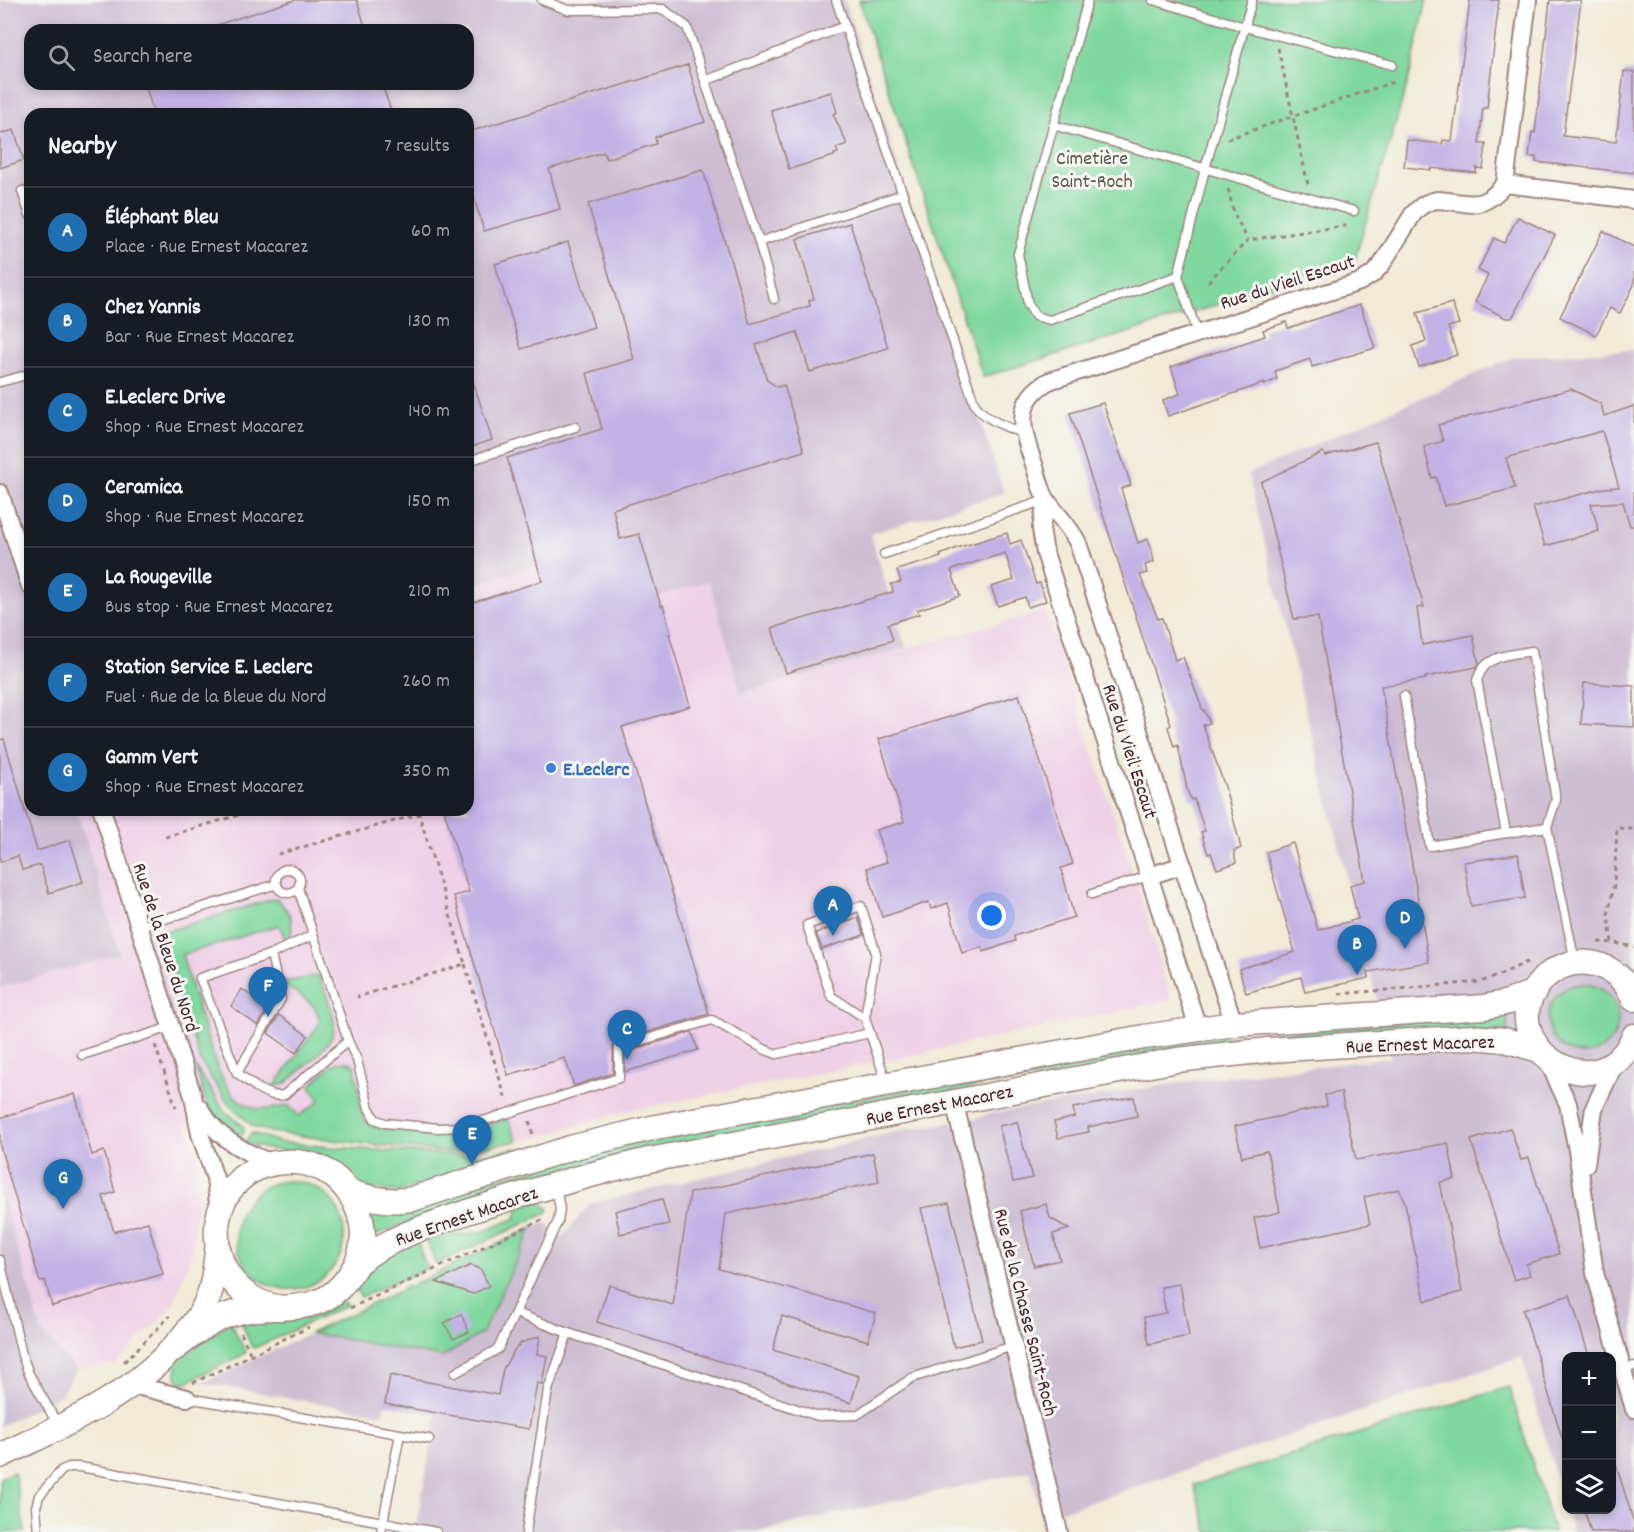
<!DOCTYPE html>
<html lang="en">
<head>
<meta charset="utf-8">
<style>
  body { margin:0; font-family:Dekko,sans-serif; background:#242831; color:#f1f3f6 }
  .controls { position:absolute; right:18px; bottom:18px; display:grid; overflow:hidden; border-radius:12px; box-shadow:0 3px 9px #0003 }
  .controls button { width:54px; height:54px; display:grid; place-items:center; padding:0; border:0; border-bottom:2px solid #363941; background:#171b24; color:#f1f3f6; font:30px sans-serif }
  .you { position:absolute; left:992px; top:916px; width:21px; height:21px; margin:-15px; border:4px solid #fff; border-radius:50%; background:#1a73e8; box-shadow:0 0 0 9px #1a73e833 }
  .badge { display:grid; place-items:center; width:39px; height:39px; border-radius:50%; background:#1f6fb2; color:#fff; font-size:20px; font-weight:700 }
  .pin { position:absolute; translate:-50% -50px; filter:drop-shadow(0 2px 3px #0008) }
  .pin::after { content:''; position:absolute; top:32px; width:21px; height:18px; background:inherit; clip-path:polygon(0 0,100% 0,50% 100%) }
  .list { margin:0; padding:0; list-style:none }
  h2 { display:flex; justify-content:space-between; align-items:center; height:78px; margin:0; padding:0 24px; font-size:26px }
  h2 small { font-size:20px; font-weight:400; color:#9ea1a6 }
  .list li { display:grid; grid-template-columns:39px 1fr auto; gap:18px; align-items:center; box-sizing:border-box; height:90px; padding:0 24px; border-top:2px solid #363941 }
  .list b { display:block; font-size:22px; white-space:nowrap }
  .list p { margin:0; font-size:20px; white-space:nowrap; color:#9ea1a6 }
  .list em { font-size:20px; font-style:normal; color:#9ea1a6 }
  .icon { flex:none; width:33px; height:33px; fill:none; stroke:currentColor; stroke-width:2; stroke-linecap:round; stroke-linejoin:round }
  .map { position:relative; flex:none; width:1634px; height:1532px; overflow:hidden }
  .search { position:absolute; background:#171b24; box-shadow:0 3px 9px #0003; left:24px; top:24px; width:450px; height:66px; display:flex; align-items:center; gap:15px; box-sizing:border-box; padding:0 21px; border-radius:18px; color:#9ea1a6; font-size:22px }
  .panel { position:absolute; background:#171b24; box-shadow:0 3px 9px #0003; left:24px; top:108px; width:450px; height:708px; border-radius:18px }
  .map>svg:first-child { display:block }
  .built { fill:#efd0e6 }
  .industrial { fill:#cdbed2; fill-rule:evenodd }
  .green { fill:#7fd89e; stroke:#647c64; stroke-width:1.5 }
  .building { fill:#c2b2e5 }
  .lines { fill:none; stroke-linecap:round; stroke-linejoin:round }
  .lane-casing { stroke:#9e8480; stroke-width:11 }
  .street-casing { stroke:#9e8480; stroke-width:20 }
  .secondary-casing { stroke:#9e8480; stroke-width:27 }
  .path { stroke:#9e8480; stroke-width:3; stroke-dasharray:4.5 4.5; stroke-linecap:butt }
  .lane { stroke:#fff; stroke-width:8 }
  .street { stroke:#fff; stroke-width:16 }
  .secondary { stroke:#fff; stroke-width:24 }
  .shop-dot { fill:#3f7fe0; stroke:#f6f6f2; stroke-width:2 }
  .labels { text-anchor:middle; stroke-width:6; stroke-linejoin:round; paint-order:stroke }
  .park-label { font-size:20px; fill:#5a564e; stroke:#f6f6f2 }
  .street-label { font-size:20px; fill:#4a1f2b; stroke:#f6f6f2 }
  .shop-label { font-size:20px; font-weight:bold; fill:#366cbe; stroke:#f6f6f2; text-anchor:start }
</style>
</head>
<body>
<div class="map">
<svg width="1634" height="1532" viewBox="0 0 1634 1532">
  <rect width="100%" height="100%" fill="#f6f6f2"/>
  <filter id="ink" filterUnits="userSpaceOnUse"><feTurbulence type="fractalNoise" baseFrequency=".0167" numOctaves="2"/><feDisplacementMap in="SourceGraphic" scale="12" xChannelSelector="R" yChannelSelector="G"/><feConvolveMatrix kernelMatrix="1 2 1 2 8 2 1 2 1" color-interpolation-filters="sRGB"/></filter>
  <filter id="wash" filterUnits="userSpaceOnUse"><feTurbulence type="fractalNoise" baseFrequency=".008" numOctaves="4" result="noise"/><feDisplacementMap in="SourceGraphic" scale="24" xChannelSelector="R" yChannelSelector="G"/><feGaussianBlur stdDeviation="1.35" result="paint"/><feColorMatrix in="noise" values="0 0 0 0 0 0 0 0 0 0 0 0 0 0 0 0 0 1.4 0 .05"/><feComposite in="paint" operator="in"/></filter>
  <g filter="url(#wash)">
    <rect width="100%" height="100%" fill="#f1ead6"/>
    <path class="built" d="M639 534 709 581 742 693 1045 611 1139 891 1171 1000 923 1053 627 1111 529 1139 472 1150 448 1152 357 1143 271 1132 254 1127 231 1100 186 1126 200 1168 193 1249 173 1306 115 1365 76 1369 42 1333 0 1188V988L120 953 77 810H468V587Z"/>
    <g class="industrial">
      <path d="M0 0H844L1004 493 870 534 906 648 741 693 709 581 658 596 638 534 468 587V114H30V810H77L120 954 0 988ZM30 30H468V84H30Z"/>
      <path d="M1634 350V1532H1573L1567 1510H1612V1356H1566V1509L1522 1357 1079 1506 1042 1516 1030 1471 755 1532H415L437 1414 385 1404 382 1414 203 1383 311 1333 443 1357 483 1333 532 1228 545 1222 562 1237 590 1204 907 1129 976 1119 988 1114 1189 1081 1391 1058 1248 474 1514 357Z"/>
      <path d="M0 1188 42 1333 76 1369 61 1395 0 1426Z"/>
    </g>
    <g class="green">
      <path d="M859 0H1427L1409 78 1355 259 1186 315 983 377Z"/>
      <path d="M276 898C291 913 293 917 291 939L286 941 279 925 182 955C189 979 196 1003 204 1027 217 1069 230 1125 288 1105L299 1116 320 1100 310 1086C322 1075 339 1051 355 1066L362 1115 366 1122 374 1127 456 1134 508 1119 517 1141 472 1150 448 1152 357 1143 271 1132 254 1127 230 1106 200 1061 162 937 167 931Z"/>
      <path d="M319 975C324 991 335 1012 334 1029 333 1046 298 1072 285 1084L276 1086V1084L318 1026C324 1006 299 996 286 986L284 982Z"/>
      <circle cx="1583" cy="1019" r="35"/>
      <path d="M1507 1014V1030L989 1084 987 1076 1166 1041Z"/>
      <path d="M195 1066 224 1110 243 1126 244 1131 239 1140 213 1118 205 1098Z"/>
      <path d="M980 1076 981 1086 558 1171 510 1185 376 1235H373L370 1209 552 1165 636 1142Z"/>
      <path d="M252 1133 280 1142 329 1147 472 1156 516 1148 511 1153 465 1167 431 1182 399 1192 367 1189 303 1152 267 1149 244 1143Z"/>
      <circle cx="290" cy="1235" r="54"/>
      <path d="M536 1199 549 1209 547 1213 436 1264 426 1239 482 1232 516 1218 519 1206Z"/>
      <path d="M532 1228 482 1333 443 1357 311 1333Z"/>
      <path d="M417 1241 427 1268 361 1297 355 1289C370 1259 388 1255 417 1241Z"/>
      <path d="M342 1301 347 1305 255 1348 252 1347 240 1319 259 1316 284 1320 309 1318Z"/>
      <path d="M230 1322 246 1352 243 1355 181 1385 176 1377 177 1361Z"/>
      <path d="M1509 1387 1554 1532H1208L1194 1485Z"/>
      <path d="M14 1472 25 1532H0V1478Z"/>
    </g>
    <g id="blocks">
      <g class="building">
        <path d="M295 0H357L366 30H211L210 27Z"/>
        <path d="M1470 0H1499L1487 108H1483L1479 144H1486L1483 169 1476 168V173L1431 168V170L1404 167 1407 140 1442 144 1443 140 1452 141Z"/>
        <path d="M1550 0H1581L1563 136 1616 142 1624 71 1634 72V173L1536 162V157H1529L1532 132 1535 133Z"/>
        <path d="M688 65 705 122 655 137 656 144 606 159 604 152 549 169 560 209 484 231 468 178V132Z"/>
        <path d="M145 84H382L392 114H154Z"/>
        <path d="M831 92 837 112 833 114 847 144 836 148 838 153 834 154V156L789 169 771 110Z"/>
        <path d="M14 130 24 160 0 168V134Z"/>
        <path d="M703 170 750 324 810 306 809 300 814 299 797 239 850 223 888 348 810 372 797 332 756 345 767 380 777 387 784 385 804 451 613 509 620 539 639 534 661 606 663 605 665 612 671 634H669L690 706 622 727 709 1014 617 1041 613 1047V1073L574 1086 565 1058 508 1075 454 896 469 892 444 810H468V604L542 581 507 458 602 429 587 373 634 359 588 204Z"/>
        <path d="M1518 217 1555 235 1512 318H1506L1475 302 1488 275 1478 270 1494 238 1504 243Z"/>
        <path d="M1603 231 1634 247V285L1620 313 1610 308 1596 335 1560 317Z"/>
        <path d="M568 242 594 327 521 349 495 264Z"/>
        <path d="M1452 303 1459 324 1448 327 1457 355 1419 367 1412 346 1426 341 1417 313Z"/>
        <path d="M1360 305 1375 348 1312 367 1310 359 1275 371 1277 379 1264 385V383L1168 416 1163 400 1180 394 1171 367 1265 336 1263 330 1275 326 1286 322 1288 328Z"/>
        <path d="M468 375H471L492 440 468 448Z"/>
        <path d="M1571 389 1601 404 1604 416 1634 406V526H1630L1623 502 1591 504 1599 531 1545 546 1533 507 1604 488 1619 487 1602 431 1506 458 1515 488 1444 506 1436 477 1432 478 1424 447 1443 441 1438 425Z"/>
        <path d="M1103 403 1131 485 1121 489 1138 543 1148 539 1152 551 1154 562 1145 565 1147 573 1140 575 1158 619 1162 618 1175 660 1183 657 1203 711 1204 710 1210 723 1203 725 1225 787 1241 848 1234 851 1236 863 1217 869 1211 853 1208 854 1201 832 1205 831 1194 799 1191 800 1187 789 1178 745 1174 747 1168 727 1171 725 1070 413Z"/>
        <path d="M1376 442 1424 607 1417 608 1422 645 1473 635 1479 664 1476 667 1425 677 1426 679 1381 686 1429 962 1368 972 1369 978 1305 992 1301 977 1246 993 1239 969 1295 952 1266 852 1293 843 1318 930 1358 919 1350 885 1365 881 1318 617 1294 619 1261 482 1323 452 1325 456Z"/>
        <path d="M1007 533 1010 544 1021 540 1036 584 1040 583 1046 601 1028 607 1025 597 998 606 991 587 1014 580 1005 553 951 570 960 596 917 610 919 614 888 624 893 640 786 673 772 628 893 592 891 584 901 582 897 570 941 557 940 555 957 548Z"/>
        <path d="M1584 683 1634 686V727L1581 724Z"/>
        <path d="M1019 695 1073 864 1061 868 1074 917 1014 936 1015 941 983 952 982 947 962 953 948 903 931 909 929 902 882 917 867 868 887 862 876 830 904 822 879 739Z"/>
        <path d="M4 739 37 851 70 840 83 882 49 893 40 865 22 870 18 856 0 862V740Z"/>
        <path d="M1518 854 1525 898 1471 906 1464 862Z"/>
        <path d="M858 918 864 935 822 949 816 933Z"/>
        <path d="M242 989 268 1008 258 1026 231 1006Z"/>
        <path d="M279 1015 308 1036 296 1053 268 1033Z"/>
        <path d="M692 1032 698 1050 625 1072V1052Z"/>
        <path d="M1341 1092 1356 1160 1448 1143 1455 1179 1440 1182 1462 1292 1425 1301 1405 1203 1399 1189 1364 1197 1370 1224 1260 1248 1254 1218 1280 1212 1267 1151 1242 1157 1235 1126 1327 1106 1325 1095Z"/>
        <path d="M75 1094 92 1155 104 1151 115 1192 103 1196 114 1232 148 1222 163 1274 52 1306 45 1280 40 1282 0 1146V1118Z"/>
        <path d="M1134 1097 1137 1116 1088 1127 1089 1132 1058 1138 1054 1122 1075 1117 1073 1108Z"/>
        <path d="M1017 1122 1032 1178 1013 1182 999 1126Z"/>
        <path d="M1510 1128 1521 1160 1529 1158 1559 1254 1526 1264 1530 1275 1514 1280 1471 1140Z"/>
        <path d="M873 1153 879 1182 726 1214 719 1269 876 1313 868 1341 782 1316 773 1350 859 1376 851 1403 597 1322 609 1285 673 1305 690 1193Z"/>
        <path d="M662 1199 669 1224 620 1234 615 1211Z"/>
        <path d="M949 1203 982 1340 954 1347 921 1208Z"/>
        <path d="M1046 1204 1050 1218 1069 1229 1053 1234 1060 1260 1034 1266 1020 1211Z"/>
        <path d="M471 1265 481 1270 489 1286 473 1294 436 1282Z"/>
        <path d="M1180 1284 1189 1336 1149 1344 1144 1317 1166 1313 1161 1287Z"/>
        <path d="M1570 1295 1589 1356H1566V1440L1563 1441 1523 1310Z"/>
        <path d="M461 1314 469 1332 453 1339 444 1323Z"/>
        <path d="M540 1336 537 1354 547 1356 542 1384 537 1383 529 1429 385 1404 390 1375 498 1395 503 1369 515 1349 521 1343Z"/>
        <path d="M1615 1461 1634 1523V1532H1591L1584 1509H1611V1462Z"/>
      </g>
    </g>
  </g>
  <g filter="url(#ink)">
    <use href="#blocks" fill-opacity="0" stroke="#9e8480" stroke-width="1.5"/>
    <g class="lines">
      <defs>
        <g id="lane">
          <path d="M542 0 568 10 663 9 687 27 705 81"/>
          <path d="M836 0 975 405C987 421 1005 426 1024 434"/>
          <path d="M1088 0 1018 254 1028 304 1035 316 1050 320 1178 276"/>
          <path d="M1153 0 1245 27 1392 65"/>
          <path d="M1053 125 1354 211"/>
          <path d="M22 191 30 215"/>
          <path d="M759 242 705 81 845 26"/>
          <path d="M774 299 759 242 903 194"/>
          <path d="M1197 333 1178 276 1205 169 1252 0"/>
          <path d="M0 382 30 374"/>
          <path d="M468 461 575 427"/>
          <path d="M884 554 1046 500"/>
          <path d="M1404 696 1430 846 1506 833"/>
          <path d="M1547 827 1506 833 1477 680C1485 654 1510 655 1532 651L1556 800 1547 827 1575 962"/>
          <circle cx="288" cy="881" r="12"/>
          <path d="M298 888 348 1041 357 1060 369 1108 375 1119 385 1123 438 1128 464 1127 619 1078V1047L712 1020 766 1050 777 1054 870 1033"/>
          <path d="M1092 894 1149 876"/>
          <path d="M139 927 277 884"/>
          <path d="M313 935 271 954 281 999 237 1073C250 1082 267 1099 284 1095L348 1041"/>
          <path d="M865 1018 831 996 807 925 861 906 876 953 865 1018 887 1084"/>
          <path d="M82 1055 171 1027"/>
          <path d="M237 1073 200 978 271 954"/>
          <path d="M0 1260 22 1355 29 1374 58 1425"/>
          <path d="M516 1313 568 1333 818 1416 857 1415 912 1378 1013 1346"/>
          <path d="M1623 1370 1634 1366"/>
          <path d="M455 1373 498 1349 558 1221 560 1209 556 1188"/>
          <path d="M187 1398 429 1439"/>
          <path d="M400 1434 383 1522 436 1532"/>
          <path d="M38 1532 36 1507 39 1496 62 1470 69 1467H80L383 1522 381 1532"/>
          <path d="M526 1532 548 1390 568 1333"/>
        </g>
        <g id="street">
          <path d="M1505 184 1528 0"/>
          <path d="M0 493 30 586"/>
          <path d="M1046 500 1041 529 1045 553 1198 1028"/>
          <path d="M102 810 193 1096 200 1134 215 1178 219 1212"/>
          <path d="M1149 876 1183 865"/>
          <path d="M1234 1024 1078 543C1070 527 1058 516 1048 502 1041 492 1038 477 1035 467 1023 433 1011 402 1049 381L1360 282 1373 274 1382 264 1413 214C1420 206 1426 202 1437 200 1470 202 1480 213 1505 184L1634 200"/>
          <path d="M1547 1059 1568 1104 1577 1150 1595 1273 1634 1409"/>
          <path d="M954 1101 1059 1532"/>
          <path d="M199 1107C215 1137 242 1151 272 1163"/>
          <path d="M1586 1164 1594 1108 1616 1061"/>
          <path d="M132 1385 187 1398"/>
        </g>
        <g id="secondary">
          <path d="M1634 999C1626 980 1610 965 1589 963 1572 961 1555 967 1543 979 1485 1041 1599 1119 1634 1036"/>
          <path d="M348 1191C369 1199 390 1203 412 1199L570 1148 656 1127 1144 1037 1234 1024 1484 1007 1509 1002 1534 992"/>
          <path d="M357 1263C392 1236 432 1224 473 1210 531 1191 590 1174 649 1160L1177 1060 1269 1050 1473 1037 1505 1040 1539 1050"/>
          <path d="M171 1351C189 1338 207 1322 228 1315 272 1299 318 1323 349 1276 358 1264 363 1249 363 1234 362 1211 350 1188 332 1175 318 1165 301 1161 285 1162 196 1166 193 1296 282 1308"/>
          <path d="M0 1456C65 1425 133 1396 181 1339 190 1328 199 1318 205 1305 213 1288 215 1270 217 1251"/>
        </g>
      </defs>
      <use href="#lane" class="lane-casing"/>
      <use href="#street" class="street-casing"/>
      <use href="#secondary" class="secondary-casing"/>
      <g class="path">
        <path d="M1278 48 1308 185"/>
        <path d="M1227 139 1393 82V78"/>
        <path d="M1228 189 1234 214 1248 240"/>
        <path d="M1208 282 1248 240 1345 226 1347 223"/>
        <path d="M165 837 256 810"/>
        <path d="M278 854 419 814 465 964 357 997"/>
        <path d="M1598 942 1616 943 1634 947"/>
        <path d="M1612 942 1608 915 1614 885 1617 828 1634 829"/>
        <path d="M465 964 506 1100"/>
        <path d="M1339 994 1480 982 1500 975 1531 960"/>
        <path d="M155 1045 176 1107"/>
        <path d="M529 1121 534 1138"/>
        <path d="M350 1308 546 1218"/>
        <path d="M241 1333 251 1355"/>
        <path d="M124 1362 170 1316"/>
        <path d="M193 1383 309 1327"/>
      </g>
      <use href="#lane" class="lane"/>
      <use href="#street" class="street"/>
      <use href="#secondary" class="secondary"/>
    </g>
  </g>
  <circle class="shop-dot" cx="551" cy="768" r="6"/>
  <g class="labels">
    <g class="park-label">
      <text x="1092" y="164">Cimetière<tspan x="1092" dy="23">Saint-Roch</tspan></text>
    </g>
    <g class="street-label">
      <text transform="translate(1287 281) rotate(-18)" y="7">Rue du Vieil Escaut</text>
      <text transform="translate(1131 751) rotate(72)" y="7">Rue du Vieil Escaut</text>
      <text transform="translate(167 947) rotate(72)" y="7">Rue de la Bleue du Nord</text>
      <text transform="translate(1420 1043) rotate(-2)" y="7">Rue Ernest Macarez</text>
      <text transform="translate(939 1104) rotate(-11)" y="7">Rue Ernest Macarez</text>
      <text transform="translate(466 1215) rotate(-19)" y="7">Rue Ernest Macarez</text>
      <text transform="translate(1027 1312) rotate(76)" y="7">Rue de la Chasse Saint-Roch</text>
    </g>
    <g class="shop-label">
      <text x="563" y="775">E.Leclerc</text>
    </g>
  </g>
</svg>
<div class="controls">
<button>+</button>
<button>−</button>
<button><svg class="icon" aria-label="layers" viewBox="0 0 24 24"><path d="M12 4l9 5-9 5-9-5zM3 14l9 5 9-5"/></svg></button>
</div>
<div class="you"></div>
<div class="pin badge" style="left:833px;top:936px">A</div>
<div class="pin badge" style="left:1357px;top:975px">B</div>
<div class="pin badge" style="left:627px;top:1060px">C</div>
<div class="pin badge" style="left:1405px;top:949px">D</div>
<div class="pin badge" style="left:472px;top:1165px">E</div>
<div class="pin badge" style="left:268px;top:1017px">F</div>
<div class="pin badge" style="left:63px;top:1209px">G</div>
<div class="search"><svg class="icon" aria-label="search" viewBox="0 0 24 24"><circle cx="10" cy="10" r="6"/><path d="M15 15l6 6"/></svg>Search here</div>
<section class="panel">
<h2>Nearby<small>7 results</small></h2>
<ul class="list">
<li><span class="badge">A</span><div><b>Éléphant Bleu</b><p>Place · Rue Ernest Macarez</p></div><em>60 m</em></li>
<li><span class="badge">B</span><div><b>Chez Yannis</b><p>Bar · Rue Ernest Macarez</p></div><em>130 m</em></li>
<li><span class="badge">C</span><div><b>E.Leclerc Drive</b><p>Shop · Rue Ernest Macarez</p></div><em>140 m</em></li>
<li><span class="badge">D</span><div><b>Ceramica</b><p>Shop · Rue Ernest Macarez</p></div><em>150 m</em></li>
<li><span class="badge">E</span><div><b>La Rougeville</b><p>Bus stop · Rue Ernest Macarez</p></div><em>210 m</em></li>
<li><span class="badge">F</span><div><b>Station Service E. Leclerc</b><p>Fuel · Rue de la Bleue du Nord</p></div><em>260 m</em></li>
<li><span class="badge">G</span><div><b>Gamm Vert</b><p>Shop · Rue Ernest Macarez</p></div><em>350 m</em></li>
</ul>
</section>
</div>
</body>
</html>
